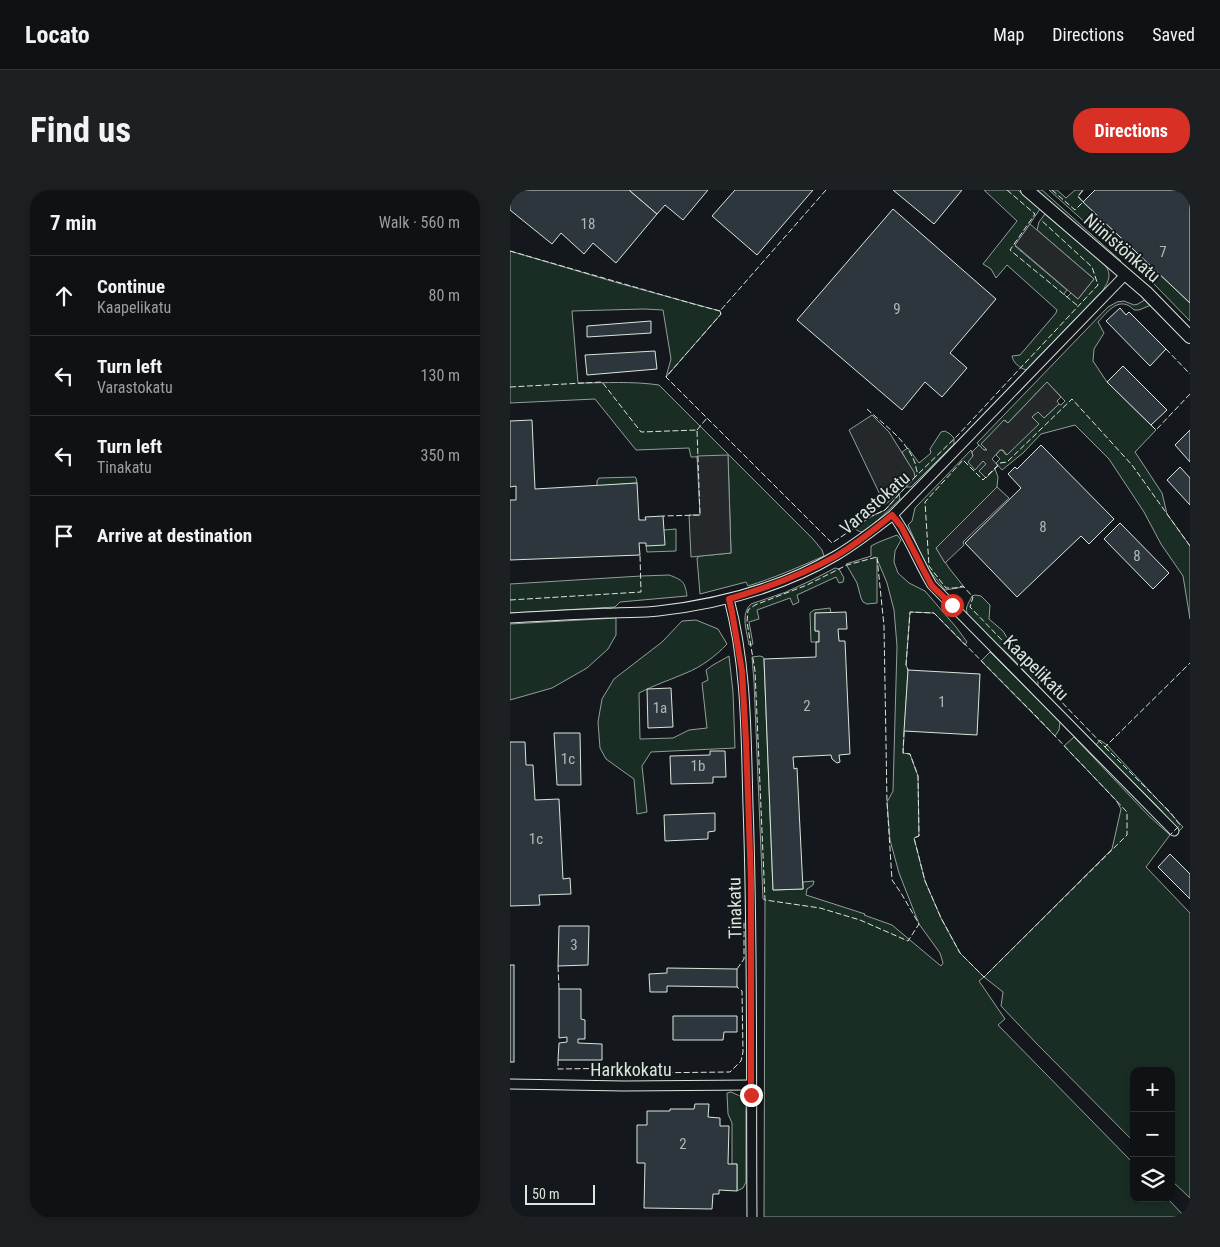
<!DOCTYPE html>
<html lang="en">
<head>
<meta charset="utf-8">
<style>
  body { margin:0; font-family:"Roboto Condensed",sans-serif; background:#1d2022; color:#f1f3f6 }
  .controls { position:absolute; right:15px; bottom:15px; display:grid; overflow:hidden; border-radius:10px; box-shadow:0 2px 8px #0003 }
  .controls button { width:45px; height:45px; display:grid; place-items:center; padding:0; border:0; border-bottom:1px solid #2f3234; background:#0f1215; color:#f1f3f6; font:25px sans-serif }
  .scale { position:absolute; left:15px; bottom:12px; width:70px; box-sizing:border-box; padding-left:5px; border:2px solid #d8e6dc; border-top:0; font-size:14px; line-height:18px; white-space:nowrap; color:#d8e6dc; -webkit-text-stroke:4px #14181c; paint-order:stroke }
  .stop { position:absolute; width:15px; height:15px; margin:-11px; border:4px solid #d93025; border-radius:50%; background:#fff }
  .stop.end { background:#d93025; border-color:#fff; box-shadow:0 1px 5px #0008 }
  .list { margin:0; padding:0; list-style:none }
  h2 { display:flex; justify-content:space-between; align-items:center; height:65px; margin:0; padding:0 20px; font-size:21px }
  h2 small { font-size:16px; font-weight:400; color:#9b9ea0 }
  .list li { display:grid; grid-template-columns:32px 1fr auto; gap:15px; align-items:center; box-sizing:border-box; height:80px; padding:0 20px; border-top:1px solid #2f3234 }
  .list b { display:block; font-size:19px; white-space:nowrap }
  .list p { margin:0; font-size:16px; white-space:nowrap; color:#9b9ea0 }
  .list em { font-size:16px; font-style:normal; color:#9b9ea0 }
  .icon { flex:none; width:28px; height:28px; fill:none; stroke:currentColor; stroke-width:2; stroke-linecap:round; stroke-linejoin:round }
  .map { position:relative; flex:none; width:680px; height:1027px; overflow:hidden; border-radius:20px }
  header { display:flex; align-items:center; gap:30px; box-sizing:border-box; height:70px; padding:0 25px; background:#0f1215; border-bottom:1px solid #2f3234 }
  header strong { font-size:24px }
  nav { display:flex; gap:28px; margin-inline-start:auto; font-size:18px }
  .intro { display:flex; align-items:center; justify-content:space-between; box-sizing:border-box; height:120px; padding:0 30px }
  h1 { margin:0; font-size:35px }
  .button { padding:12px 22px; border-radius:20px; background:#d93025; color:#fff; font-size:18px; font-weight:700 }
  main { display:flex; gap:30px; padding:0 30px }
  aside { flex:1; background:#0f1215; border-radius:20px; box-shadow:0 2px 8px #0003 }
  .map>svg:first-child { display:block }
  .green { fill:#1a2d24; stroke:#939e99 }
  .parking { fill:#24282b; stroke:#939e99 }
  .building { fill:#2c363c; stroke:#d8e6dc }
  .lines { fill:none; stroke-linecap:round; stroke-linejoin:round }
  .street-casing { stroke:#d8e6dc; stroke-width:11 }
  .secondary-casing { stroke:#d8e6dc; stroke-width:14 }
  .street { stroke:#14181c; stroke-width:9 }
  .secondary { stroke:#14181c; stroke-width:12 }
  .fence { stroke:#d8e6dc; stroke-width:1; stroke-dasharray:6 2.5; stroke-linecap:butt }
  .route { stroke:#d93025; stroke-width:6 }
  .labels { text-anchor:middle; stroke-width:4; stroke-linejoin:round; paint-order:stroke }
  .number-label { font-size:15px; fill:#adbab4 }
  .street-label { font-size:18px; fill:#d8e6dc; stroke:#14181c }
</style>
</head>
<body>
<header>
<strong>Locato</strong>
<nav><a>Map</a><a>Directions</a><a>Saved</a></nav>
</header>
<div class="intro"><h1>Find us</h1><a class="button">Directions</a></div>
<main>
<aside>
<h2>7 min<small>Walk · 560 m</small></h2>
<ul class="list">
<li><svg class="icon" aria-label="ahead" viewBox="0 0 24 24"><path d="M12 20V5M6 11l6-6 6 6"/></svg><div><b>Continue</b><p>Kaapelikatu</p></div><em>80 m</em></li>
<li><svg class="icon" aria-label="left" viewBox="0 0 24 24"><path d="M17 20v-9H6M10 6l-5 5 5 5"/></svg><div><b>Turn left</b><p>Varastokatu</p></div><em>130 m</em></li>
<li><svg class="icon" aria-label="left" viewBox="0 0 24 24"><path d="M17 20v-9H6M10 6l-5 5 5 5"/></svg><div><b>Turn left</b><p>Tinakatu</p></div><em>350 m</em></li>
<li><svg class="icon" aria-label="arrive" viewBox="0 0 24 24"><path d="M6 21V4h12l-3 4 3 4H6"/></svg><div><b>Arrive at destination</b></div></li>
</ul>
</aside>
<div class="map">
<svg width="680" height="1027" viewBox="0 0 680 1027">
  <rect width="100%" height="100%" fill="#14181c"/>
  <g class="green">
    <path d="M474 0H508L530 19 505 56 557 100 554 104 557 107 561 103 568 109 584 89 527 40 529 32 535 24 595 75C602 84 599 91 593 100L516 180C510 178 503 173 502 166L510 165 546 123 547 120 497 75 486 88 481 79 473 74 507 31Z"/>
    <path d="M526 0H532L611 71 610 72Z"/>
    <path d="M539 0H547L556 8 565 0H573L568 7 680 113V131L644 94Z"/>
    <path d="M0 61 108 93 210 121 211 124 156 187 161 169 153 120 134 119 62 121 68 193C95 193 122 191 149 195L303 349 312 360 314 366C289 377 264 388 238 396L236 392 190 404 187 368 190 366 221 363 218 266 181 267 179 258 126 260 85 209 0 213Z"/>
    <path d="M636 109 641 115 629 120H624C610 105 598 121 588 132L594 143 584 159 583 171 597 192 646 240 625 262 652 303 657 324 680 356V429L673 386 651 354 634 322 599 269 565 235 531 244 513 263 492 280 486 273 490 269 486 265 490 260H492L496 265 528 234 522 227 528 221 534 228 549 214 551 215 555 211 537 192 498 233 495 230 471 254 477 260H474L467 253 598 117 607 112 614 111 624 115 628 114Z"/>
    <path d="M435 241 440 244 444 248V254L401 297H396L405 287 392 262 398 258 409 273 421 263 420 259 431 242Z"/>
    <path d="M461 260 463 266 465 279 473 271 476 274 475 287 485 279 488 287 487 297 426 358 439 378 454 397 435 400 416 376 398 335 402 331 405 318Z"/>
    <path d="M125 287 126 288 127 293 87 296V291L89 288Z"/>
    <path d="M389 304 390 309C385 314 357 342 351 342 350 342 345 339 344 338L362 326 375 320Z"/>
    <path d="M166 339V361L137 362 136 356 154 340Z"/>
    <path d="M387 345 391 350 385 361 384 372 388 383 399 393 415 401 446 437 457 452 455 455 424 423 400 422 396 475 398 480 393 563 400 564 408 586 409 646 404 648 415 691 431 728 450 763 474 787 602 659 611 619 606 610 554 556 564 547 639 626 660 645 636 677 680 723V1008L661 990V881H624V952L527 854 491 816 493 802 474 787 469 791 495 829 488 835 624 974V1008H657L675 1027H254L255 710 253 709 244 492 242 467 250 466 253 467 254 469 263 700 293 699V692L304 691 303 695 297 699 296 705 355 724 354 725 382 735 431 776 433 773 430 763 409 734 389 683 380 650 377 612 383 601 387 456 384 420 377 393 367 369V413L357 414 353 412 351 408 347 393 336 374 361 366V356L369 352Z"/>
    <path d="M325 378 329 379 334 388 333 392 329 393 326 387 287 405 289 412 283 415 280 408 247 420 249 429 239 432 243 454 239 455C237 442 230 424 241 414L276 402 302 390Z"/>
    <path d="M159 385C173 390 175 392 177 406L110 412 105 417 0 423V394L131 386Z"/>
    <path d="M465 405 471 406 480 415 479 429 493 441 499 451 531 485 528 488V496L502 468 461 430C453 419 457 417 462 406Z"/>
    <path d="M320 418 321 423H305V441H309V452H301L300 423 304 420Z"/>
    <path d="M106 428V445L98 459 77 478 42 498 0 510V434Z"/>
    <path d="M186 430 208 439 217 454C206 466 191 477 176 483 160 490 144 495 129 503L130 549 163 548 179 540 197 538 192 493 198 490 196 480 203 475 219 466 223 502 225 558 141 562 132 576 137 622 127 624 124 589 96 569 90 558 88 532 92 509 104 489 152 452 172 431Z"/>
    <path d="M480 462 550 532 549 540 545 546 471 471Z"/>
    <path d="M590 550 597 555 673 637 669 641 648 617 586 555Z"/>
    <path d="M221 902 232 907 236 914V992L233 998 227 1001V974H222V933L218 924 217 903Z"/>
  </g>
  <g class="parking">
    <path d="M520 34 584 89 568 109 505 55Z"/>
    <path d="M537 192 551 207 547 211 549 214 534 228 528 222 523 226 522 227 529 234 497 265 493 260H490L482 269 488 276 476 288 469 281 476 274 473 271 465 280 458 272 463 266 462 262 469 255 474 260H477L471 254 494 230 498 233Z"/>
    <path d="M362 225 379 242 404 282 405 287 389 304 388 302 387 304 375 315 339 240Z"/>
    <path d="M218 265 221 363 181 367 179 325H190L187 266Z"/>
    <path d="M487 297 499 308 453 352 454 355 435 373 426 358Z"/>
  </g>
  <g class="building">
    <path d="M0 0H119L147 24 106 73 83 53 74 64 51 43 42 54 0 20Z"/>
    <path d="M119 0H198L173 30 155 15 147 24Z"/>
    <path d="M225 0H303L247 65 202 26Z"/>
    <path d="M383 0H452L424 34Z"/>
    <path d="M585 0H680V113L573 12Z"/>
    <path d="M383 19 486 109 440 163 457 178 432 207 415 192 392 220 287 130Z"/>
    <path d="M610 118 616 125 619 122 656 159 640 176 596 131Z"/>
    <path d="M141 131V143L77 147V136Z"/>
    <path d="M145 161 147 179 77 185 75 165Z"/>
    <path d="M613 176 657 220 641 235 597 192Z"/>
    <path d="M22 230 25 299 127 293 129 330H136L135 327 153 326 155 355 136 356V353H129L130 365 0 370V310H6V296L0 297V231Z"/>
    <path d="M680 240V272L665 255Z"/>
    <path d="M531 255 604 329 579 354 571 346 507 407 455 353 511 298 498 284 505 277 507 279Z"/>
    <path d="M670 277 680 288V315L657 290Z"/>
    <path d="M610 333 659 383 643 399 594 349Z"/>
    <path d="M336 422 337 439H328L329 451H335L340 564 329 565 330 572 327 573 322 569 321 565 283 567 284 579 287 578 293 699 263 700 254 469 306 467V452H309V441H305V423Z"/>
    <path d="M398 480 470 484 467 545 394 541Z"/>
    <path d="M161 498 163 537 138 538 137 499Z"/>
    <path d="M44 543H70L71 595H47Z"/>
    <path d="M0 552H15L16 575H23L25 610 49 609 53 689 60 688 61 704 29 705 30 715 0 716Z"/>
    <path d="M200 561H215L216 587H203V593L161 594 160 566 200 565Z"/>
    <path d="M205 623V641L198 642V649L155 651 154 625Z"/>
    <path d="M660 664 680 684V709L648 677Z"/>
    <path d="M49 736H79L78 775 48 776Z"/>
    <rect x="0" y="775" width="4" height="97"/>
    <path d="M157 778 227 779V797L157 796V802H140L139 784 157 783Z"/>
    <path d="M49 799H71V829L75 830V849H68V853L92 854V870H48L49 853 57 852V847L49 848Z"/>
    <path d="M163 826H227V842H214L213 850H163Z"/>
    <path d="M185 914H199L198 927 210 928V936H219L218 974H227V1001L209 1000V1004H203L202 1019 134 1018 135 973H127V935H137V921H160V919H184Z"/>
  </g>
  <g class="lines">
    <defs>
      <g id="street">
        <path d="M383 325C399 346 408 372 422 395L664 641"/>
        <path d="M219 409C237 476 236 547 238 616 243 753 241 890 242 1027"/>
        <path d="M0 428C34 426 68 424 102 423 117 422 133 423 148 421 210 414 273 397 327 365 347 353 365 339 383 325L616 84"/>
        <path d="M0 894 114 896 241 895"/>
      </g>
      <path id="secondary" d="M517 0 636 102 680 147"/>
    </defs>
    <use href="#street" class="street-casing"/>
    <use href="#secondary" class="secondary-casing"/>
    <use href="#street" class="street"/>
    <use href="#secondary" class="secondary"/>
    <g class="fence">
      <path d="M316 0 210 121 211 124 156 187 322 353 362 326 375 320 403 289 449 244 502 187 588 95 582 77 531 30"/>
      <path d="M497 0 525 24 500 60 568 116"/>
      <path d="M542 0 565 20 573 12 568 6 573 0"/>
      <path d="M0 61 187 115 210 121 211 120"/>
      <path d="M656 159 680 184"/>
      <path d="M0 197 92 192 131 242 187 240 190 325 153 326"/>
      <path d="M357 219C374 235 396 249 405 273 406 276 406 280 408 284"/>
      <path d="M641 235 646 240 680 204"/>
      <path d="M187 240 197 228"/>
      <path d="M680 356 622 275 562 209 497 272 490 273 473 290 453 270 415 312 419 376 436 398H445L453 396 463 407 460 417 595 557 680 473"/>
      <path d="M367 367 374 436 377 612 382 690 391 703 409 734 398 751 350 730 310 718 255 710 245 481 237 432 238 420 245 415 297 395 337 375Z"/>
      <path d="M0 410 131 402 130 365"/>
      <path d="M394 541 393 563 400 564 408 586 409 646 404 648 415 691 431 728 450 763 474 787 617 645V622L526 526 424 423 400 422 396 475 398 480"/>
      <path d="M595 557 660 622 670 635 660 645"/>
      <path d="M48 776 49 799"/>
      <path d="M227 779 234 769V730"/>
      <path d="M48 870V879L119 878 128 883 220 882 231 871 233 862 232 801 227 797"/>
    </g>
  </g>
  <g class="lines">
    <path class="route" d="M241 905V691L236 551 232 481 222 422 219 409C256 398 292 385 326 366 346 354 364 340 382 325L391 336 414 381 422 396 442 415"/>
  </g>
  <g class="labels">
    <g class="number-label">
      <text x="78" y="39">18</text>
      <text x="653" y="67">7</text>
      <text x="387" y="124">9</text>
      <text x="533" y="342">8</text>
      <text x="627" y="371">8</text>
      <text x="432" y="517">1</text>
      <text x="297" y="521">2</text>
      <text x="150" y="523">1a</text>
      <text x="58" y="574">1c</text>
      <text x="188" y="581">1b</text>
      <text x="26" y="654">1c</text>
      <text x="64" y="760">3</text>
      <text x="173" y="959">2</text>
    </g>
    <g class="street-label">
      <text transform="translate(612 58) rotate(41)" y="6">Niinistönkatu</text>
      <text transform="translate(365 313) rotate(-41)" y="6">Varastokatu</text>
      <text transform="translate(526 478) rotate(45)" y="6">Kaapelikatu</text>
      <text transform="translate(225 718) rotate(-91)" y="6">Tinakatu</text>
      <text x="121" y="886">Harkkokatu</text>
    </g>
  </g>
</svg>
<div class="controls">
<button>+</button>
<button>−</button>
<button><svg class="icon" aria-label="layers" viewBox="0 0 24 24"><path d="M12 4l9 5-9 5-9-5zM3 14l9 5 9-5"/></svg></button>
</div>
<div class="scale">50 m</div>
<div class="stop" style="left:442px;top:415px"></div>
<div class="stop end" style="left:241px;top:905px"></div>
</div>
</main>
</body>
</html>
